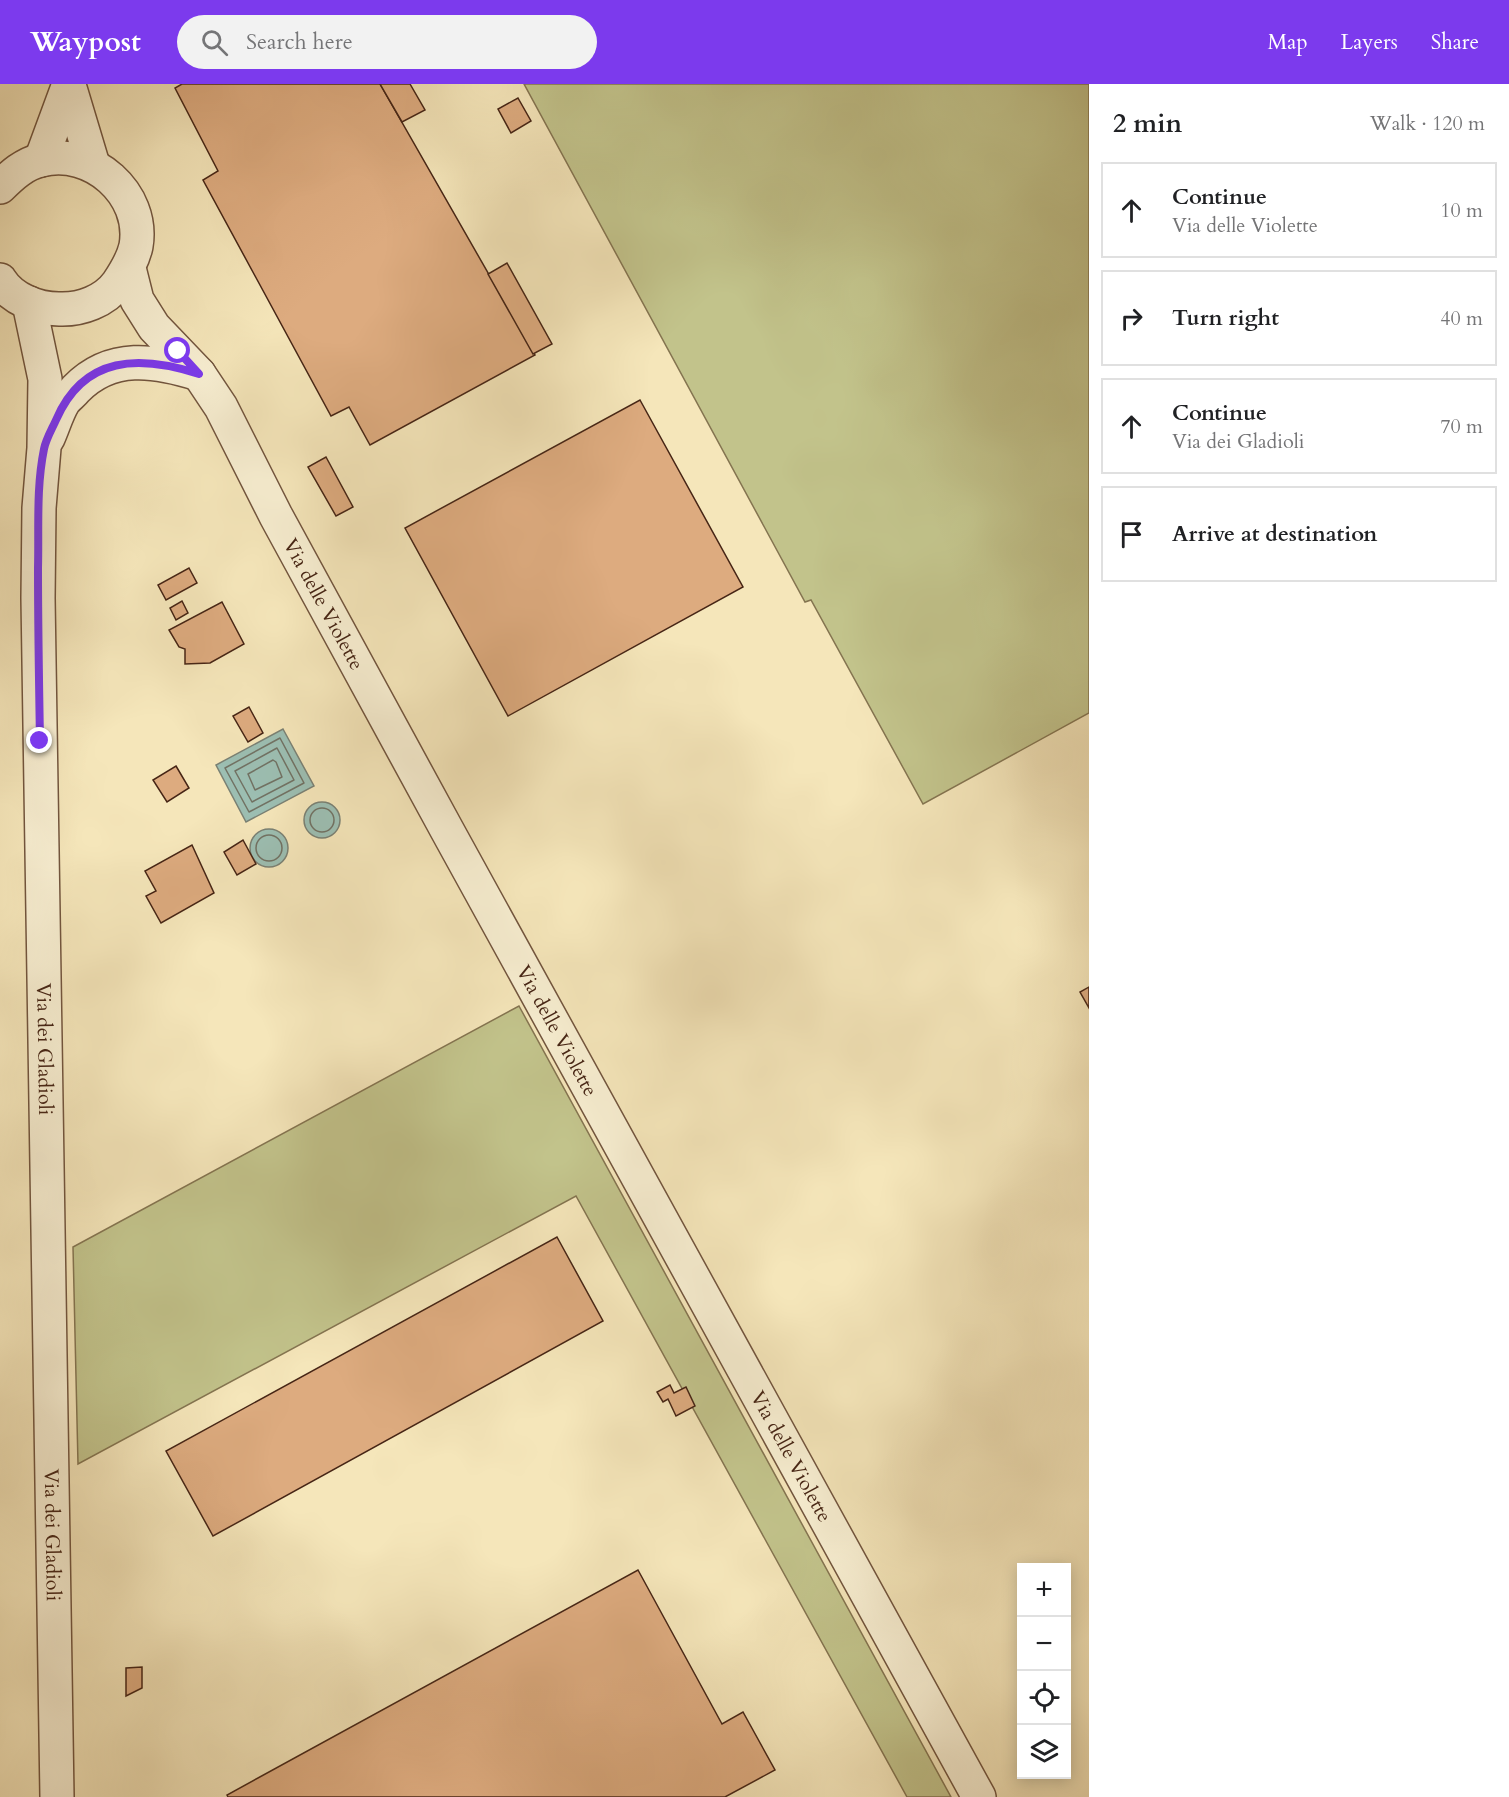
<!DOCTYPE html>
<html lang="en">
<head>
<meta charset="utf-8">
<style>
  body { margin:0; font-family:Cardo,serif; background:#f2f2f2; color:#202124 }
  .controls { position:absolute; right:18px; bottom:18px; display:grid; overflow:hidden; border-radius:0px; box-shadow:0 3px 15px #0003 }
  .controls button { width:54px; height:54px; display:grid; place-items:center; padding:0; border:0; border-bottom:2px solid #e0e0e0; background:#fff; color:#202124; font:30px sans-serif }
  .stop { position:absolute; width:18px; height:18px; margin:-14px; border:4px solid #7c3aed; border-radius:50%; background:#fff }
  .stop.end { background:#7c3aed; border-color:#fff; box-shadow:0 2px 6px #0008 }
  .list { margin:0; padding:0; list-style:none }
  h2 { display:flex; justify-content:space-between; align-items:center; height:78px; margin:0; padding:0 24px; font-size:26px }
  h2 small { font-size:20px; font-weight:400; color:#757577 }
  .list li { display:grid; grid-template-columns:39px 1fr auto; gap:18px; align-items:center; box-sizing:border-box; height:96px; margin:0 12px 12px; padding:0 12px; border:2px solid #e0e0e0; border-radius:0px }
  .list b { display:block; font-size:22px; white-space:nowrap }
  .list p { margin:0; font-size:20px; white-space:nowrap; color:#757577 }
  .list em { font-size:20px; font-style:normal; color:#757577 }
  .icon { flex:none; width:33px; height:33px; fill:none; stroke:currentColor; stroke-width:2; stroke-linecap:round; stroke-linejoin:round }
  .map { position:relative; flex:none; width:1089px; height:1713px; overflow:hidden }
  header { display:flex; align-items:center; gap:36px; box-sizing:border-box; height:84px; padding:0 30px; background:#7c3aed; color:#fff }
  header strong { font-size:28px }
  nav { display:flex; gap:33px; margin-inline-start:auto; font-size:21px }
  .search { width:420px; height:54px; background:#f2f2f2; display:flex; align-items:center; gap:15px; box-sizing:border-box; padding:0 21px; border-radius:33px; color:#757577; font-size:22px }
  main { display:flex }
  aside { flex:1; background:#fff }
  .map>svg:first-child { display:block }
  .green { fill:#c2c38b; stroke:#847450; stroke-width:1.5 }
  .water { fill:#9cbfb3; stroke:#7a8174; stroke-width:1.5 }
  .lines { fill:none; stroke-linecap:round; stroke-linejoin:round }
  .shore { stroke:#717264; stroke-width:1.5 }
  .building { fill:#ddab7f; stroke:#462515; stroke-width:1.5 }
  .street-casing { stroke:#72553e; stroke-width:36 }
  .street { stroke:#f8efd2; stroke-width:33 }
  .route { stroke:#7c3aed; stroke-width:8 }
  .labels { text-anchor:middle; stroke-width:5; stroke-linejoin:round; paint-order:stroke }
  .street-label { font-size:20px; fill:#462515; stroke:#f8efd2 }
</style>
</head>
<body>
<header>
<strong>Waypost</strong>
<div class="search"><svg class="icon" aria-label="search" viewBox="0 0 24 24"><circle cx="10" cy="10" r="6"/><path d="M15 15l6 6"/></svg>Search here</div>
<nav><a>Map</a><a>Layers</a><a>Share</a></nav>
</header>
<main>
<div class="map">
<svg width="1089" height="1713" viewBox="0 0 1089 1713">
  <rect width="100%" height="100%" fill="#f5e6ba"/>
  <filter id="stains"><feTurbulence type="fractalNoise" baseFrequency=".00333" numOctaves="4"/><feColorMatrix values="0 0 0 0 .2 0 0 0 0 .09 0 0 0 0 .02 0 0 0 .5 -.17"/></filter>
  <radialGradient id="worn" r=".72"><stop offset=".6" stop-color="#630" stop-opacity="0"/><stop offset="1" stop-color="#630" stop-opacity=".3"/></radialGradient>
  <g class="green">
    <path d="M524 0H1089V629L923 720 811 516 805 518Z"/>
    <path d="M519 922 951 1713H907L576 1112 78 1380 73 1163Z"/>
  </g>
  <g class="water">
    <path d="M283 645 314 702 246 738 216 681Z"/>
    <circle cx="322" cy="736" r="18"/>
    <circle cx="269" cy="764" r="19"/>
  </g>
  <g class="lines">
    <g class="shore">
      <path d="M280 654 304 699 249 728 225 684Z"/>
      <path d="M277 664 294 696 252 718 235 687Z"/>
      <path d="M273 676 276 678 282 693 255 706 248 690Z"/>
      <circle cx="322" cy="736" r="12"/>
      <circle cx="269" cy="764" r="13"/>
    </g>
  </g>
  <g class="building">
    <path d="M182 0H380L535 271 370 361 349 323 331 332 203 96 218 87 175 4Z"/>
    <path d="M380 0H410L425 26 402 38Z"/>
    <path d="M518 14 531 37 511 49 498 25Z"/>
    <path d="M507 179 552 260 533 270 488 190Z"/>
    <path d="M640 316 743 503 508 632 405 444Z"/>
    <path d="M326 373 353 423 336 432 308 383Z"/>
    <path d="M189 484 197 499 166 516 158 501Z"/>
    <path d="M182 517 188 529 176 536 170 524Z"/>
    <path d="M222 518 244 560 210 579 185 580V565L179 563 169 546Z"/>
    <path d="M249 623 263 649 248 658 233 632Z"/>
    <path d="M176 682 189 704 167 718 153 696Z"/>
    <path d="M243 756 256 780 237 791 224 768Z"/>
    <path d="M192 761 214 809 161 839 146 812 156 807 145 787Z"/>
    <path d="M1089 903V924L1080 908Z"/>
    <path d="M557 1153 603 1237 213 1452 166 1367Z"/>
    <path d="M670 1301 674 1309 686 1303 695 1322 676 1332 668 1315 663 1318 657 1308Z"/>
    <path d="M638 1486 722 1640 743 1628 775 1686 725 1713H228L227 1711Z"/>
    <path d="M142 1583V1604L126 1612V1584Z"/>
  </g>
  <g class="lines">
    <defs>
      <g id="street">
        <path d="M69 1 93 81"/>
        <path d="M41 76 69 0"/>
        <path d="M0 103C12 91 24 80 41 76 92 63 145 110 136 162 133 176 126 187 118 199 105 217 81 226 59 225 37 225 12 215 0 196"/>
        <path id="s1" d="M129 184 137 216 154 243 199 290 221 323 276 432 447 746 979 1713"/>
        <path id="s2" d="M29 219 45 295 44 364 39 424 38 514 57 1713"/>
        <path d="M48 354C53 343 57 329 63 319 66 314 72 310 76 305 111 269 155 276 199 290"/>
      </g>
    </defs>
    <use href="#street" class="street-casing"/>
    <use href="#street" class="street"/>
  </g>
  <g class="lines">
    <path class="route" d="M40 657C39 600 38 542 38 484 39 445 36 404 44 365 46 355 52 345 56 336 84 271 140 271 199 290L178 267"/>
  </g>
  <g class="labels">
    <g class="street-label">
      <text dy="7" stroke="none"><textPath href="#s1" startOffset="392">Via delle Violette</textPath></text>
      <text dy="7" stroke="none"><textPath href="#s1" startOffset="878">Via delle Violette</textPath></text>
      <text dy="7" stroke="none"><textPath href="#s2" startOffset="748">Via dei Gladioli</textPath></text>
      <text dy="7" stroke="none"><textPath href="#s1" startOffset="1364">Via delle Violette</textPath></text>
      <text dy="7" stroke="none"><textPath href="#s2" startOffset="1234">Via dei Gladioli</textPath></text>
    </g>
  </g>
  <rect width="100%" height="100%" filter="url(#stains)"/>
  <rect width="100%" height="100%" fill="url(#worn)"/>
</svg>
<div class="controls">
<button>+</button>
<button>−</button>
<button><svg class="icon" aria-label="locate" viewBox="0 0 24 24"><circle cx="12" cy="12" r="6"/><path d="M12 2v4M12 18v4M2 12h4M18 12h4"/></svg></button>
<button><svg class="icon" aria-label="layers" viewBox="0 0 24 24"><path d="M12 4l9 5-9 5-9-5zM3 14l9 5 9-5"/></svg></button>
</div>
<div class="stop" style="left:178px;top:267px"></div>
<div class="stop end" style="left:40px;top:657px"></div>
</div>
<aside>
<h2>2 min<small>Walk · 120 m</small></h2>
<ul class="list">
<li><svg class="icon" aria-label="ahead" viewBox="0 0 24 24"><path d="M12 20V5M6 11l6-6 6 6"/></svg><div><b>Continue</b><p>Via delle Violette</p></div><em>10 m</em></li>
<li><svg class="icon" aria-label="right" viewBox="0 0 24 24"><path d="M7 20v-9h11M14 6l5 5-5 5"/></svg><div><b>Turn right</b></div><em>40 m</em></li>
<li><svg class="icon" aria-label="ahead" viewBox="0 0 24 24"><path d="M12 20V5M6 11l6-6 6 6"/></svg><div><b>Continue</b><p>Via dei Gladioli</p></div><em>70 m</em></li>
<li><svg class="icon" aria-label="arrive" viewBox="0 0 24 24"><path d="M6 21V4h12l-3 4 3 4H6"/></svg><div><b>Arrive at destination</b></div></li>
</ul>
</aside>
</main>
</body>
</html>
